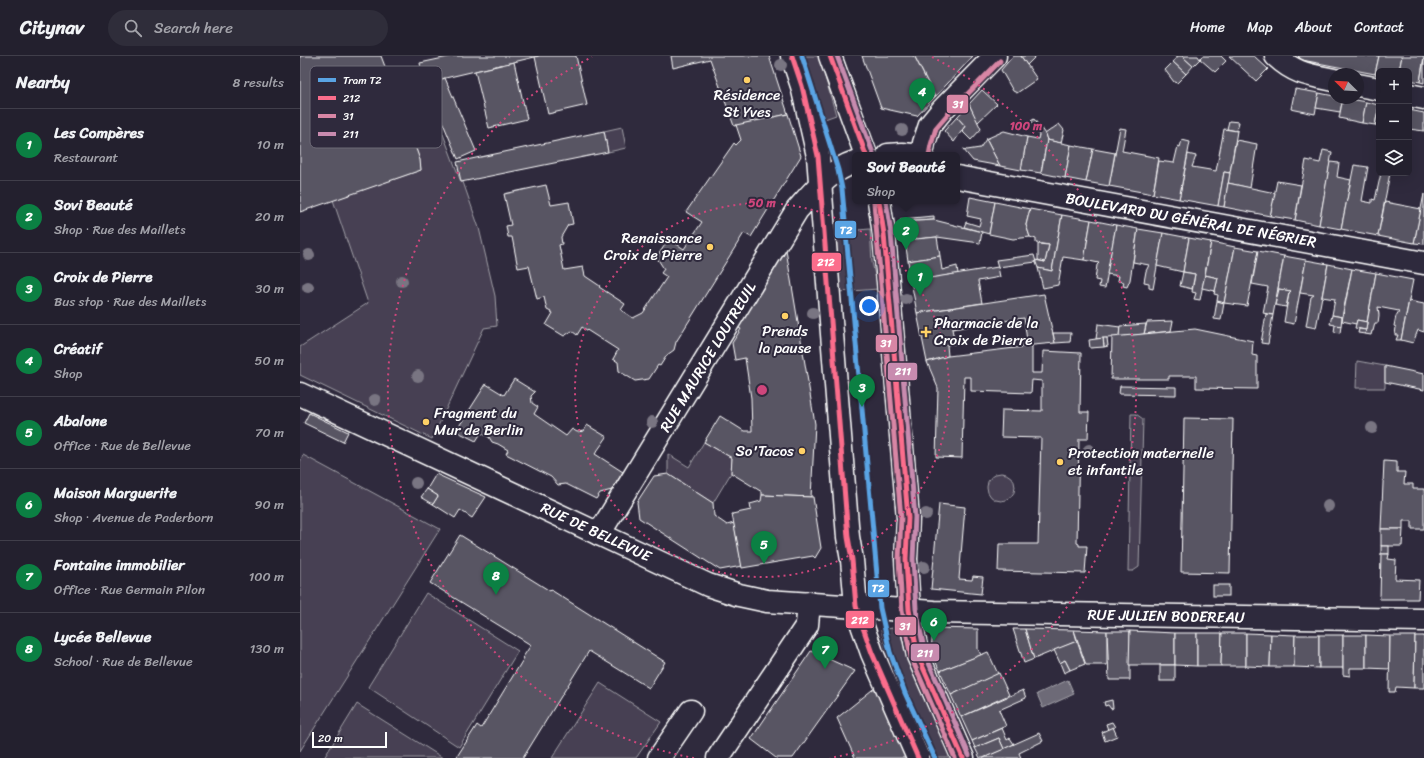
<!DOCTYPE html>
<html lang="en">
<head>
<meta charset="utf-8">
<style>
  body { margin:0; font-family:Sriracha,sans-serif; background:#2f2d3a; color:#f1f3f6 }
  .controls { position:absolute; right:12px; top:12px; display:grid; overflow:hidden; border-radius:6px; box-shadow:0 4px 16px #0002 }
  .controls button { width:36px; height:36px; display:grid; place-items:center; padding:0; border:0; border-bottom:1px solid #403e4a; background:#23202e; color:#f1f3f6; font:20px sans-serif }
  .compass { position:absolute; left:1028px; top:12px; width:36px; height:36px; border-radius:50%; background:#23202e; box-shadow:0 4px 16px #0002; rotate:294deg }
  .scale { position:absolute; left:12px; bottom:10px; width:75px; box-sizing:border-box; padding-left:4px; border:2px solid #fff; border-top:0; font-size:11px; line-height:14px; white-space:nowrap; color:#fff; -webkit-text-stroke:3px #2f2a3d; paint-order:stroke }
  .you { position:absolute; left:569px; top:250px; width:14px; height:14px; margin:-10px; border:3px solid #fff; border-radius:50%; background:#1a73e8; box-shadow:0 0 0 6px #1a73e833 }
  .badge { display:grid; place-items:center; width:26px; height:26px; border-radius:50%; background:#0b8043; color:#fff; font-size:13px; font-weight:700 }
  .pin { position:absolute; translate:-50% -33px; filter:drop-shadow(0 1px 2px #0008) }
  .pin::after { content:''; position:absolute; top:21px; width:14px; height:12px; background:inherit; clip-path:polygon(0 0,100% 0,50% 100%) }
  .popup { position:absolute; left:552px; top:96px; width:108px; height:52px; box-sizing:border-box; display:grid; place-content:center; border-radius:6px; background:#23202e; filter:drop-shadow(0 1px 3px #0005); font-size:13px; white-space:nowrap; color:#a3a3aa }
  .popup b { font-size:15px; color:#f1f3f6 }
  .popup::after { content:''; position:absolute; left:50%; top:100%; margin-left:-8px; border:8px solid transparent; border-top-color:#23202e }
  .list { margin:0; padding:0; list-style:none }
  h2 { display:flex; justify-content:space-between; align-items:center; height:52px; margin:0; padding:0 16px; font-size:17px }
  h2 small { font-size:13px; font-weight:400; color:#a3a3aa }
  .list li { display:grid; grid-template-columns:26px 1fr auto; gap:12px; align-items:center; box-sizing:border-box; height:72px; padding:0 16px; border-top:1px solid #403e4a }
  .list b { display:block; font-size:15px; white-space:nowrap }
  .list p { margin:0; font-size:13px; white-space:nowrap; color:#a3a3aa }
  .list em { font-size:13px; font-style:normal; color:#a3a3aa }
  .icon { flex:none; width:22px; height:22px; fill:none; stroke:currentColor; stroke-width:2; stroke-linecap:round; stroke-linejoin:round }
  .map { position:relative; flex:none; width:1124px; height:702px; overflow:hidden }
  header { display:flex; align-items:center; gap:24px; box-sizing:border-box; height:56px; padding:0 20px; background:#23202e; border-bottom:1px solid #403e4a }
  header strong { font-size:19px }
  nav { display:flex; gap:22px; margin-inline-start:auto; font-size:14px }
  .search { width:280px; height:36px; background:#2f2d3a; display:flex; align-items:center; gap:10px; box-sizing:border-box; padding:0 14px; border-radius:22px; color:#a3a3aa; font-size:15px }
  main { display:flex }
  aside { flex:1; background:#23202e }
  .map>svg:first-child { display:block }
  .green { fill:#464152; stroke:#a2a0a8 }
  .water { fill:#6d6a77; stroke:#a7a6ad }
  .building { fill:#595564; stroke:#fff }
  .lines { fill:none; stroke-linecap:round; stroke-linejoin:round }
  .minor-casing { stroke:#fff; stroke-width:25 }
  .major-casing { stroke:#fff; stroke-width:25 }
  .minor { stroke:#2f2a3d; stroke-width:22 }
  .major { stroke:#2f2a3d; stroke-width:22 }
  .bus-1-casing { stroke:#2f2a3d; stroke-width:8 }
  .bus-2-casing { stroke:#2f2a3d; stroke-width:8 }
  .bus-3-casing { stroke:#2f2a3d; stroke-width:8 }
  .bus-1 { stroke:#fb6d8c; stroke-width:5 }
  .bus-2 { stroke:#d886a5; stroke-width:5 }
  .bus-3 { stroke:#c88baf; stroke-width:5 }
  .tram-1-casing { stroke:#2f2a3d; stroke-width:8 }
  .tram-1 { stroke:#5aa4e4; stroke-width:5 }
  .tree { fill:#797582 }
  .ring { fill:none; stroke:#ce467c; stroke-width:2; stroke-dasharray:2 4 }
  .poi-dot { fill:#ffd166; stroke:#2f2a3d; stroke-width:1.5 }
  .labels { text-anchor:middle; stroke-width:4; stroke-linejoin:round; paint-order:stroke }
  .poi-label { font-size:15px; fill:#fff; stroke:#2f2a3d; text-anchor:start }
  .street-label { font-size:15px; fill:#fff; stroke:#2f2a3d }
  .key { fill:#2f2a3d; stroke:#6d6a77; stroke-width:1 }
  .key-label { font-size:11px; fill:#fff }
  .centre { fill:#ce467c; stroke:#2f2a3d; stroke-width:2 }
  .ring-label { font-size:12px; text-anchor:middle; font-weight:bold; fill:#ce467c; stroke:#2f2a3d; stroke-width:4; stroke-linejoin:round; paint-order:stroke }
  .line-badge { stroke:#2f2a3d; stroke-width:1.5 }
  .badge-label { font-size:11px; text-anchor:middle; font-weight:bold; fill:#fff }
</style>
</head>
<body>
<header>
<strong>Citynav</strong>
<div class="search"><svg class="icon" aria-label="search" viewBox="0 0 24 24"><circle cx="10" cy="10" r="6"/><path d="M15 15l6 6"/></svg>Search here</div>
<nav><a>Home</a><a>Map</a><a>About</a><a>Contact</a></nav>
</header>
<main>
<aside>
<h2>Nearby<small>8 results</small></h2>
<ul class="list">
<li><span class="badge">1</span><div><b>Les Compères</b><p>Restaurant</p></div><em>10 m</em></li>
<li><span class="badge">2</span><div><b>Sovi Beauté</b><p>Shop · Rue des Maillets</p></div><em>20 m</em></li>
<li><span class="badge">3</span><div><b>Croix de Pierre</b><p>Bus stop · Rue des Maillets</p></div><em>30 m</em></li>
<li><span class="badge">4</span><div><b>Créatif</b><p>Shop</p></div><em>50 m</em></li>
<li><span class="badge">5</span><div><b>Abalone</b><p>Office · Rue de Bellevue</p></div><em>70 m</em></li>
<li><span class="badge">6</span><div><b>Maison Marguerite</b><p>Shop · Avenue de Paderborn</p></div><em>90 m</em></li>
<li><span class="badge">7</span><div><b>Fontaine immobilier</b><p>Office · Rue Germain Pilon</p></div><em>100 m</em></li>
<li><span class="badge">8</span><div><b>Lycée Bellevue</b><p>School · Rue de Bellevue</p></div><em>130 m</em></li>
</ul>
</aside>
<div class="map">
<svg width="1124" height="702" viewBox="0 0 1124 702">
  <rect width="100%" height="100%" fill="#2f2a3d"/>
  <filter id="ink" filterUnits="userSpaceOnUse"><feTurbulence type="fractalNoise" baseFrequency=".025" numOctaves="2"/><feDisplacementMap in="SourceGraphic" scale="8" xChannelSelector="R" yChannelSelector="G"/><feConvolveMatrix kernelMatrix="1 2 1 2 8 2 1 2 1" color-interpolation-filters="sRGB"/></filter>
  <g filter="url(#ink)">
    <g class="green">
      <path d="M499 0H519L536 59 519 65Z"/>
      <path d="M322 71 326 92 308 96 304 75Z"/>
      <path d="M143 78 161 126H163L179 172 195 240 197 270 184 272 132 383 0 319V291L68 247 33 144 121 114 120 104 114 87Z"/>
      <path d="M570 173 572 206 578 233 538 236 533 176Z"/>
      <path d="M1057 305 1085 310V332H1056Z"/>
      <path d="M831 358H836L843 363 839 511 833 515H828Z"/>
      <path d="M404 386 432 402 431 417 413 447 368 418V398L389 411Z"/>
      <path d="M3 399 140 473 0 695V406Z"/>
      <circle cx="701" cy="431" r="14"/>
      <path d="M126 537 218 595 159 691 68 631Z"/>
      <path d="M599 571 608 602 653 702H630C610 660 590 619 581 574Z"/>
      <path d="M300 627 361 666 336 702H252Z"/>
      <path d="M57 648 143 702H24Z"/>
    </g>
    <path class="water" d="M768 624 774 638 743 652 737 638Z"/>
    <g class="building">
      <path d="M0 0H81L114 87 120 104 121 114 0 156Z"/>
      <path d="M153 0H239L124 27 120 7Z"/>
      <path d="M239 0H276L287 49 248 58 235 1Z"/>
      <path d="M371 0H469L488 58 434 70 410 3 373 12Z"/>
      <path d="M562 0H612L615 1 635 41 617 60 581 52Z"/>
      <path d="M617 0H673L635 41 615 1Z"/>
      <path d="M713 0H721L737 23 717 37 713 35 701 14Z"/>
      <path d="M721 0H736L727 9Z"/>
      <path d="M878 0H882L893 10 886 18 873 6Z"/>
      <path d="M882 0H898L900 3 893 10Z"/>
      <path d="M903 0H921L926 5 915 16 900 3Z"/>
      <path d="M929 0H954L968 13 956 25Z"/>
      <path d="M998 0H1079L1075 18 1002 4Z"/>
      <path d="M1079 0H1102L1099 15H1079V19L1075 18Z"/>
      <path d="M1102 0H1124L1120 26 1109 24V15H1099Z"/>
      <path d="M1124 3V27L1120 26Z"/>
      <path d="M214 6 227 63 189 72 175 15Z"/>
      <path d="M873 6 886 18 877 27 874 26 865 14Z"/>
      <path d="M145 22 176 95 158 103 127 29Z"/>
      <path d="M995 33 1019 37 1015 58 991 53Z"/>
      <path d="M682 34 697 48 677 67 669 48Z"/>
      <path d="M1019 37 1034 40V42H1043L1040 56 1016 52Z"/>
      <path d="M1043 42 1066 46 1062 67 1039 62Z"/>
      <path d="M1066 46 1079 49 1075 69 1062 67Z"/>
      <path d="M669 48 681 73 671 84 662 75 665 70 657 61Z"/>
      <path d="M1079 50V70L1075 69Z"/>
      <path d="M1109 54 1124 57V75L1109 73Z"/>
      <path d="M488 58 501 100 451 181 444 177 376 286 374 294 367 299 360 310 358 309 349 323 335 325 319 315 318 306 313 303 318 294 282 271 277 279 272 275 264 280 246 269 253 257 247 254 244 241 237 243 229 210 218 212 212 181H208L206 170 211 169 204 138 246 129 251 149 269 146 273 168 268 169 261 181 262 188 259 189 264 214 283 211 285 220 300 230 299 231 325 248 321 254 333 262 343 257 367 221 361 217 364 213 359 205 356 202 369 183 384 193 402 166 386 156 434 87 436 89 441 84 436 69Z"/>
      <path d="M657 61 665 70 654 86 644 75Z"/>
      <path d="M734 63 745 78 747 84 741 117 721 114 727 81 738 83 739 79 733 70 731 65Z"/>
      <path d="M929 65 939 66 937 75 927 73Z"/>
      <path d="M759 68 764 74 761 87 747 84 745 78Z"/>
      <path d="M820 72 826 73 822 95 859 102 853 138 809 130Z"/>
      <path d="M924 73 937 75 930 117 924 116 918 150 879 143 888 98 896 100 892 111 916 115Z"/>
      <path d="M304 75 308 96 161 126 157 106Z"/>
      <path d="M704 75 727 81 721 114 700 110 686 83Z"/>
      <path d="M686 83 700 110 673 105 663 93 667 94 680 92Z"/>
      <path d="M747 84 771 89 765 122 741 117Z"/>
      <path d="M882 84 890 86 879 143 853 138 859 105 874 107 878 90 880 91Z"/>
      <path d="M936 84 957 88 950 132 928 127Z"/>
      <path d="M771 89 793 93 786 126 765 122Z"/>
      <path d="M793 93 815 97 809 130 786 126Z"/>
      <path d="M1023 94 1032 96 1019 169 995 164 1006 104 1020 107Z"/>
      <path d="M1030 106 1039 107 1037 121 1051 124 1041 173 1019 169Z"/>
      <path d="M1054 109 1068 111 1062 145 1072 147V143L1075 144 1081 117H1090L1078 180 1041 173Z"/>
      <path d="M924 116 930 117 924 151 918 150Z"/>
      <path d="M977 125 1001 129 995 164 970 160Z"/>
      <path d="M928 127 975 137 970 160 924 151Z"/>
      <path d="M1124 138V188L1114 187Z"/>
      <path d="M670 141 695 146 689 178 664 171 666 166 679 170 681 163 667 160Z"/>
      <path d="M695 146 730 153 726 169 730 181 713 183 689 178Z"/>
      <path d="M1085 146 1121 153 1114 187 1078 180Z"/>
      <path d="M730 153 762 159 752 215 738 212 735 204 745 206 749 189 736 187V183L730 181 726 169Z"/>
      <path d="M762 159 791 164 784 204 763 201 758 229 743 232 738 212 752 215Z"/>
      <path d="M634 160V164L601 166V163Z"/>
      <path d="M634 164 682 176 680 187 637 181 605 184 601 166Z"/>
      <path d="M791 164 816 169 805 232 799 231 800 225 795 224 797 209 799 207 784 204Z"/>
      <path d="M816 169 838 173 830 224 827 231 823 230 824 226 818 225 819 220 807 218Z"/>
      <path d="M838 173 863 177 853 233 849 232V227L844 226 846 215 849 209 833 206Z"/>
      <path d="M863 177 889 182 883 216 857 210Z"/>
      <path d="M637 181 640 200 608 205 605 184Z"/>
      <path d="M889 182 911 186 900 244 894 243 896 237 892 236 895 218 883 216Z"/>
      <path d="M911 186 935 191 924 247 917 245 918 239 914 238 918 222 905 219Z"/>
      <path d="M738 188 749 189 745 206 738 204Z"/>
      <path d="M935 191 958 195 947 250 924 247Z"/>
      <path d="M486 194 515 368 511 441 462 439V436L431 417 432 402 404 386 420 360 444 375H452L451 342 445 302 435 304 432 287 441 273 437 271Z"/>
      <path d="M958 195 984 200 973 259 963 257 968 231 952 228Z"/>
      <path d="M734 199 736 206 698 211 696 204Z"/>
      <path d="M640 200 642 214 657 210 658 218 611 225 608 205Z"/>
      <path d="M984 200 1006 204 994 268 984 266 989 237 991 235 978 233Z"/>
      <path d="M1006 204 1028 208 1016 272 1006 270 1011 241 1014 239 1000 237Z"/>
      <path d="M1028 208 1052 213 1042 261 1032 259 1035 243 1022 241Z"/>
      <path d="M698 211 700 221 678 225 682 247 617 257 611 225Z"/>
      <path d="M1052 213 1076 217 1067 266 1057 264 1056 268 1042 265Z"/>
      <path d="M883 216 895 218 892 233 880 230Z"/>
      <path d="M1076 217 1113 224 1101 284H1096L1098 279H1095L1096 271 1094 270 1096 260 1099 255 1078 251 1079 259 1078 267H1075L1073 275H1072L1071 279 1065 278Z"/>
      <path d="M905 219 918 222 915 235 902 232Z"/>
      <path d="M979 233 991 235 989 237 986 251 975 249Z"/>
      <path d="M744 238 755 287 723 290V286L727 285 724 262 652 273 655 288 647 289 648 300 627 306 617 257Z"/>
      <path d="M917 245 924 247 921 264 914 263Z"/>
      <path d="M1109 245 1124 248V276L1118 274 1113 287 1101 284Z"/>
      <path d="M966 258 973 259 968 288 961 287Z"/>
      <path d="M1032 259 1042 261 1041 270 1030 268Z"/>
      <path d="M1057 264 1067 266 1066 274 1055 272Z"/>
      <path d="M873 265 871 275 844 278 847 266Z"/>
      <path d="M798 268 820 271 819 281 796 283Z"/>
      <path d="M846 268 844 278 819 281 820 270Z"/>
      <path d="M1035 269 1041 270 1040 277 1034 276Z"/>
      <path d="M895 273 953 285 952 299 957 300V333L896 332V320H869V323H811L812 281Z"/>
      <path d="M1059 273 1066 274 1065 278 1058 277Z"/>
      <path d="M753 277H771L770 286 755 287Z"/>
      <path d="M803 282H807L808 290 804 291Z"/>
      <path d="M803 282 804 291 790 292 789 284Z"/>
      <path d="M732 290V317H742L743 295 781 297 780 356H789L788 383H779L777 487 779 488V490H787L785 517 698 515 699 488H738L741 382 701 381 702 354 742 355V325L732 324 731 337 671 335V321H664L662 402 636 401 638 332 627 306 648 300Z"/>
      <path d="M1085 310 1124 318V334L1085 326Z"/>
      <path d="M214 323 235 336 231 340 232 347 238 351 234 358 266 380 272 373 277 376 284 375 287 369 307 381 295 398 323 416 312 434 300 437 296 443 266 428 258 429 251 421 206 398 208 394 198 388 192 386 189 381 181 377 176 385 156 375 186 328 204 339Z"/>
      <path d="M820 330 876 331V339L819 338Z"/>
      <path d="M9 357 48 376 43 386 4 367Z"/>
      <path d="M884 362 933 363 930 517 881 516Z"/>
      <path d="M1084 405 1097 406V416H1105L1104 428H1113V433H1124V473H1112V465H1103V473H1081Z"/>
      <path d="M136 418 186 441 172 462 160 454 155 462 133 448 138 440 127 433Z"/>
      <path d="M368 418 413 447 414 460 427 469 434 467 442 510 420 514 339 462 337 446 354 420Z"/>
      <path d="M127 433 138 440 133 448 121 441Z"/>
      <path d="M462 439 513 441 521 492 515 502 513 500 442 512 432 458 451 454 450 448 461 445Z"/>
      <path d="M639 448 665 451 659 523 672 524 673 520 683 521 681 538 631 533Z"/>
      <path d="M1081 473H1103L1102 490H1081Z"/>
      <path d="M160 479 250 535 251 534 365 606 349 632 289 595 223 702H156L177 669 181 672 224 602 223 601 231 589 130 527Z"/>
      <rect x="1081" y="490" width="8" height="8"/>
      <path d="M1081 498H1089L1088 503 1096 504 1095 523 1119 524 1118 543H1080Z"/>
      <rect x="913" y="529" width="16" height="11"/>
      <path d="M633 572 678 573V593L681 599 640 615 631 596Z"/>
      <path d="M713 573H725L734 603 724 607Z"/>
      <path d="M725 573 774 574 777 585 734 603Z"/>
      <path d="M774 574 807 575V609H786Z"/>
      <path d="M807 575H830V624H809Z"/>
      <path d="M830 575 875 577V609H829Z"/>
      <path d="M875 577H897V610L875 609Z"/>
      <path d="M897 577H922L921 610H897Z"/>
      <path d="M922 577H946V610H921Z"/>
      <path d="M946 577 971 578 970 611 946 610Z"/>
      <path d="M971 578 995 579 994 611H970Z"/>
      <path d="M995 579H1019V612L994 611Z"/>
      <rect x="1019" y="579" width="24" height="33"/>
      <path d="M1043 579H1066V612H1050V620L1043 619Z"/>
      <path d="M1066 579 1090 580V613L1066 612Z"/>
      <path d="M1090 580H1115L1114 632 1096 631 1095 636H1089Z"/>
      <path d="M1115 580H1124V632H1114Z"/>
      <path d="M777 585 785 608 770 614 765 604 760 607 754 594Z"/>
      <path d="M511 595 555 615 493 702H476L451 683Z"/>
      <path d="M688 596 698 618 651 639 640 615Z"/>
      <path d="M765 604 770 614 764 617 760 607Z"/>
      <rect x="860" y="609" width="15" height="16"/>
      <path d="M699 617 709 639 661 661 651 639Z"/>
      <path d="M577 630 608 702H555L537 662Z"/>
      <path d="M723 634 726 642 699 654 706 670 672 685 661 661Z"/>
      <path d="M812 644 813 652 811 653 808 649 805 650 804 646Z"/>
      <path d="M812 666 815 671 808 674 806 668Z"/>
      <path d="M813 671 817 680 805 685 802 676Z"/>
      <path d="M702 672 707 684 710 682 714 688 704 693 699 682 675 692 672 685Z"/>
      <path d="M739 677 743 685 719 697 721 702H683Z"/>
      <path d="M699 682 704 693 683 702H680L675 692Z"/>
    </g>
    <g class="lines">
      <defs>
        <g id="minor">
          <path d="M976 0C995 18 1010 19 1034 24"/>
          <path d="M1058 29 1079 33"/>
          <path d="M1109 39 1124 42"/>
          <path d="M588 99 602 98 612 99"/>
          <path d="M622 99 624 87 630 69 643 53 695 0"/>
          <path d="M657 121 1124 207"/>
          <path d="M0 338 408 529 439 539 467 545 634 556 1124 564"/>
          <path d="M299 478 497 154C514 135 530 114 555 106"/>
          <path d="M359 702 391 655"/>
          <path d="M418 702 507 569 509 547"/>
        </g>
        <g id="major">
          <path d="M492 0 502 30 518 100 548 481 552 504 556 550 560 563 572 597 618 702"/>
          <path d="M530 0 566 99"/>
          <path d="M579 145 584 178 608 462 606 503 609 554 613 576 618 600 663 702"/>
        </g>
      </defs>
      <use href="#minor" class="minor-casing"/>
      <use href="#major" class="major-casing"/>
      <use href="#minor" class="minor"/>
      <use href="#major" class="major"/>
      <defs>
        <g id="bus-1">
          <path d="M492 0 502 30 518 100 548 481 552 504 556 550 560 563 572 597 618 702"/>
          <path d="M530 0 566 99"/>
          <path d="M579 145 584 178 608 462 606 503 609 554 618 600 663 702"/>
        </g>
        <g id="bus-2">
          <path d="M629 99 631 89 636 72 648 58 700 5"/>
          <path d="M574 146 601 462 599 503 602 554 611 601 655 702"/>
        </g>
        <g id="bus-3">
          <path d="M537 0 573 97"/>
          <path d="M586 145 591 177 615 461 613 503 616 553 625 598 669 699"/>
        </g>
      </defs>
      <use href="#bus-1" class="bus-1-casing"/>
      <use href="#bus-2" class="bus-2-casing"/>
      <use href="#bus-3" class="bus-3-casing"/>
      <use href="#bus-1" class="bus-1"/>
      <use href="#bus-2" class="bus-2"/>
      <use href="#bus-3" class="bus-3"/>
      <defs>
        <path id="tram-1" d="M502 0 538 114 542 133 580 552 590 596 605 637 635 702"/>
      </defs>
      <use href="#tram-1" class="tram-1-casing"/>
      <use href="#tram-1" class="tram-1"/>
    </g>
    <g class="tree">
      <circle cx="481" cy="9" r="6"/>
      <circle cx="602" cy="74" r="6"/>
      <circle cx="9" cy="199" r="6"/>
      <circle cx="102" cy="225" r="6"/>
      <circle cx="8" cy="231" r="6"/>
      <circle cx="606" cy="243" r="6"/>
      <circle cx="513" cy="257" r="6"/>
      <circle cx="118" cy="320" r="6"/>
      <circle cx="75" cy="344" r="6"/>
      <circle cx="352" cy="366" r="6"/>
      <circle cx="1072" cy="372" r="6"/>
      <circle cx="789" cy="394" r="6"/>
      <circle cx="116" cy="427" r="6"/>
      <circle cx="1028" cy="450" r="6"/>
      <circle cx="626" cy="458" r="6"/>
      <circle cx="624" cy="511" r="6"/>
    </g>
  </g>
  <g class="ring">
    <circle cx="462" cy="334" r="187"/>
    <path d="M394 702A374 374 0 0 1 292 1M632 1A374 374 0 0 1 530 702"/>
  </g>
  <g class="poi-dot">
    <circle cx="447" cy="24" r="4"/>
    <circle cx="410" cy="191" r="4"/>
    <circle cx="485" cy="260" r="4"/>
    <path d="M624 270h4v4h4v4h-4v4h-4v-4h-4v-4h4z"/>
    <circle cx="126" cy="366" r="4"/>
    <circle cx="502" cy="395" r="4"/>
    <circle cx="760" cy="406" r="4"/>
  </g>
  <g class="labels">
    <g class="poi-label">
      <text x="447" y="44" text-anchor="middle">Résidence<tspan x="447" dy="17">St Yves</tspan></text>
      <text x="402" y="187" text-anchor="end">Renaissance<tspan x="402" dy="17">Croix de Pierre</tspan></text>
      <text x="634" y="272">Pharmacie de la<tspan x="634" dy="17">Croix de Pierre</tspan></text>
      <text x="485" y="280" text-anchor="middle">Prends<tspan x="485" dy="17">la pause</tspan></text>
      <text x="134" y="362">Fragment du<tspan x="134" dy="17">Mur de Berlin</tspan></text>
      <text x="494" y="400" text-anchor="end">So'Tacos</text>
      <text x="768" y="402">Protection maternelle<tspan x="768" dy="17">et infantile</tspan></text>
    </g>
    <g class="street-label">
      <text transform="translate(891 164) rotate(10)" y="5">BOULEVARD DU GÉNÉRAL DE NÉGRIER</text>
      <text transform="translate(408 301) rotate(-59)" y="5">RUE MAURICE LOUTREUIL</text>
      <text transform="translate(296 476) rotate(25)" y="5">RUE DE BELLEVUE</text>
      <text transform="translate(866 560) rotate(1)" y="5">RUE JULIEN BODEREAU</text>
    </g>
  </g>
  <rect x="10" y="10" width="132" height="82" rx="6" class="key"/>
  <rect x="18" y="22" width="18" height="4" fill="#5aa4e4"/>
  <rect x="18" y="40" width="18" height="4" fill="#fb6d8c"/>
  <rect x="18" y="58" width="18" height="4" fill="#d886a5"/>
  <rect x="18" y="76" width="18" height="4" fill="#c88baf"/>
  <g class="key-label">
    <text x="43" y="28">Tram T2</text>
    <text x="43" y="46">212</text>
    <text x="43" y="64">31</text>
    <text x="43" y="82">211</text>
  </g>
  <circle cx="462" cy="334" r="6" class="centre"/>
  <g class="ring-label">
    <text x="726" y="74">100 m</text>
    <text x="462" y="151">50 m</text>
  </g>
  <g class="line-badge">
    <rect x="646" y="38" width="23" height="20" rx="4" fill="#d886a5"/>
    <rect x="534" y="164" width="23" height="19" rx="4" fill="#5aa4e4"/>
    <rect x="511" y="196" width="31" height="20" rx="4" fill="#fb6d8c"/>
    <rect x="575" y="278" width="23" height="19" rx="4" fill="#d886a5"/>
    <rect x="587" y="306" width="31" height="19" rx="4" fill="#c88baf"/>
    <rect x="567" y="523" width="23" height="19" rx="4" fill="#5aa4e4"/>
    <rect x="545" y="554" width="30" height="19" rx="4" fill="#fb6d8c"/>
    <rect x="594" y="560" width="23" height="20" rx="4" fill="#d886a5"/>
    <rect x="610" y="587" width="30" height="19" rx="4" fill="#c88baf"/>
  </g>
  <g class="badge-label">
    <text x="658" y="52">31</text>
    <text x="546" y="178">T2</text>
    <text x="526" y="210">212</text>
    <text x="586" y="291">31</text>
    <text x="603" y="319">211</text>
    <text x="578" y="536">T2</text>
    <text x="560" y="568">212</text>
    <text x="605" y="574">31</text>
    <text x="625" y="601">211</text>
  </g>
</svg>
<div class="controls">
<button>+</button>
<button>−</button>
<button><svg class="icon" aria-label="layers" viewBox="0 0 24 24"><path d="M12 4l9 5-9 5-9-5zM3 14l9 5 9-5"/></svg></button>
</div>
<svg class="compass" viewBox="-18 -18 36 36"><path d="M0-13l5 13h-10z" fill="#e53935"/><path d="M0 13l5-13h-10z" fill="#a3a3aa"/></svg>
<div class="scale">20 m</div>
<div class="you"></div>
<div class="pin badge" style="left:620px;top:240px">1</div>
<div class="pin badge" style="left:606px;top:194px">2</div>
<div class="popup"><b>Sovi Beauté</b>Shop</div>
<div class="pin badge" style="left:562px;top:351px">3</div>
<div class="pin badge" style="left:622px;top:55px">4</div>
<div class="pin badge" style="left:464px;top:508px">5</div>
<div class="pin badge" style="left:634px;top:585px">6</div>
<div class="pin badge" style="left:525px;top:613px">7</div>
<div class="pin badge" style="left:196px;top:539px">8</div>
</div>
</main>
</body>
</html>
